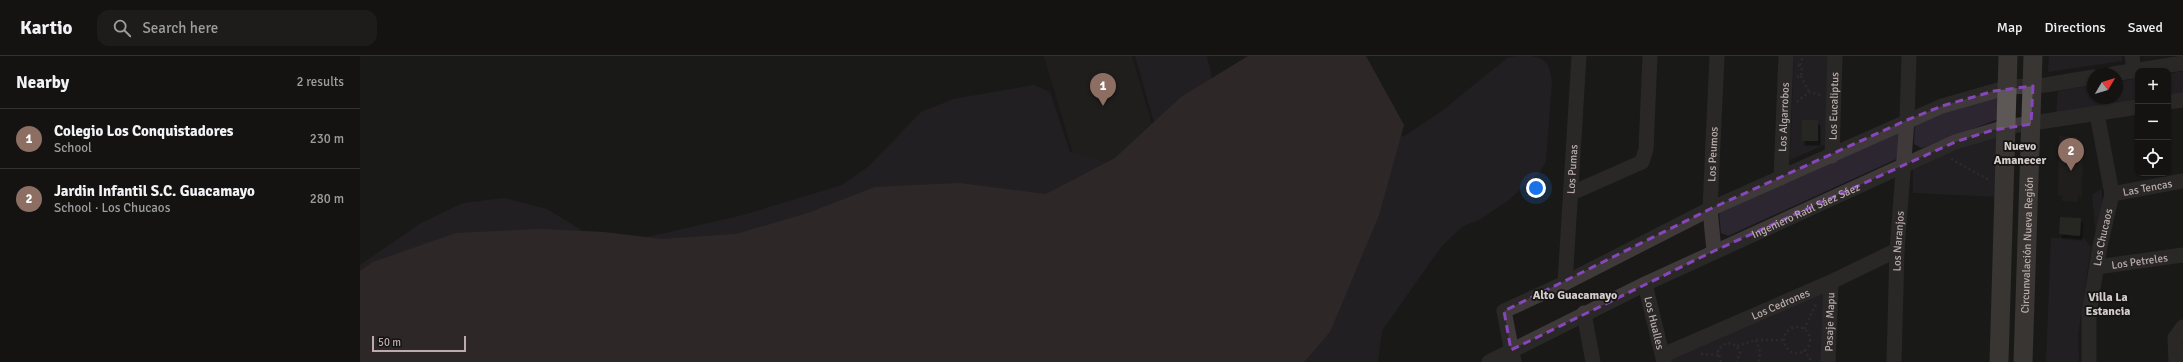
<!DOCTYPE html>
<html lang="en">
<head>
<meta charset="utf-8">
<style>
  body { margin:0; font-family:Signika,sans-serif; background:#1d1c1b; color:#f1f3f6 }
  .controls { position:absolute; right:12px; top:12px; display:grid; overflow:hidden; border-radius:8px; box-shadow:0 1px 3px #0004 }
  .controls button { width:36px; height:36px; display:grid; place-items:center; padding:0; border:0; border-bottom:1px solid #333232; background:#141312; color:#f1f3f6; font:20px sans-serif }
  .compass { position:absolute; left:1727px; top:12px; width:36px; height:36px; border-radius:50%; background:#141312; box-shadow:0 1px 3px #0004; rotate:52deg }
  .scale { position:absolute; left:12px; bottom:10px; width:94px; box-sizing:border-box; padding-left:4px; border:2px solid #b9acab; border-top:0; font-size:11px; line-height:14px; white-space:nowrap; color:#b9acab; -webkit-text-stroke:3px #151413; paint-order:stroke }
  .you { position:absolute; left:1176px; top:132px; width:14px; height:14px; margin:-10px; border:3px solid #fff; border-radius:50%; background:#1a73e8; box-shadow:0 0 0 6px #1a73e833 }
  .badge { display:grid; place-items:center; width:26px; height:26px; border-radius:50%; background:#1a73e8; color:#fff; font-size:13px; font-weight:700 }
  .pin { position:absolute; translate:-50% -33px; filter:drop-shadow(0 1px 2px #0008) }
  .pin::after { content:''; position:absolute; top:21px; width:14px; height:12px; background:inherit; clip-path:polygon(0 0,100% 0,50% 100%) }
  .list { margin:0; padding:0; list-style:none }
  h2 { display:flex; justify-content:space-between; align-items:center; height:52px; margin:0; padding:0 16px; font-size:17px }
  h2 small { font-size:13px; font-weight:400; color:#9d9e9f }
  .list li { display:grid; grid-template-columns:26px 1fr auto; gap:12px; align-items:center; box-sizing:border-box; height:60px; padding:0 16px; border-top:1px solid #333232 }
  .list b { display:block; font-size:15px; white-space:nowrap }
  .list p { margin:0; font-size:13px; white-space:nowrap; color:#9d9e9f }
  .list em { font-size:13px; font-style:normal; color:#9d9e9f }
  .icon { flex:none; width:22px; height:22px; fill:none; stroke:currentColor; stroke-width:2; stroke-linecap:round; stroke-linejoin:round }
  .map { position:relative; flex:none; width:1823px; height:306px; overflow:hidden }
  header { display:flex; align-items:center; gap:24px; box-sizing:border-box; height:56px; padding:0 20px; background:#141312; border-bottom:1px solid #333232 }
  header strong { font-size:19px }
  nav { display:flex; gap:22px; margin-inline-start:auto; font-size:14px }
  .search { width:280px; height:36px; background:#1d1c1b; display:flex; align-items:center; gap:10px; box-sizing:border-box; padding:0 14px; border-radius:12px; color:#9d9e9f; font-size:15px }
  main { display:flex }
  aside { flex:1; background:#141312 }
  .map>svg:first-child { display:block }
  .built { fill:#272524 }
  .green { fill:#2b262f }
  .water { fill:#48383b }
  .building { fill:#363433; filter:url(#shadow) }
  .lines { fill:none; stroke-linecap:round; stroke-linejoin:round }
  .path { stroke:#46403f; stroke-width:2.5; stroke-dasharray:2 3; stroke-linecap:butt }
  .minor { stroke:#3f3a39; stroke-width:15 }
  .major { stroke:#5d5756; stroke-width:19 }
  .marked { fill:none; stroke:#8746bb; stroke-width:3; stroke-dasharray:8 5; stroke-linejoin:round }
  .labels { text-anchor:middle; stroke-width:3.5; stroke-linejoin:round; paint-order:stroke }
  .street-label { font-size:11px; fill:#b9acab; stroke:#151413 }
  .neighbourhood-label { font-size:12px; font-weight:bold; fill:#d5cdcc; stroke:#151413 }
</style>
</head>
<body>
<header>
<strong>Kartio</strong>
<div class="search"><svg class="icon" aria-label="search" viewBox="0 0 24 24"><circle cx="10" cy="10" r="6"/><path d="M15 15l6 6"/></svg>Search here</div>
<nav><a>Map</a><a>Directions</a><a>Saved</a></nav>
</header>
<main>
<aside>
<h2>Nearby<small>2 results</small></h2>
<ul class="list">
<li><span class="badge" style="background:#8d6e63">1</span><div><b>Colegio Los Conquistadores</b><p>School</p></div><em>230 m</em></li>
<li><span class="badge" style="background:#8d6e63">2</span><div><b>Jardin Infantil S.C. Guacamayo</b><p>School · Los Chucaos</p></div><em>280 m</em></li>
</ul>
</aside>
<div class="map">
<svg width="1823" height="306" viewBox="0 0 1823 306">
  <defs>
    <filter id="shadow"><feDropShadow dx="2.5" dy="4.5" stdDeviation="0" flood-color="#0009"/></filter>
  </defs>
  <rect width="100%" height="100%" fill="#1a1918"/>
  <g class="built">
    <path d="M684 0H772L801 100 717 111Z"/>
    <path d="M1699 80 1718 81V91H1723L1722 140H1718V146L1702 145V140L1698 139Z"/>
  </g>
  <g class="green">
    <path d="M775 0H847L860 57 1015 88 1046 79 1083 54 1147 2C1153 0 1159 0 1166 0 1185 0 1189 6 1192 25L1186 105 1180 116 1149 144 1121 163 1102 171 1081 191 1022 275 1018 306H0V209L61 167 103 147 144 142 187 153 223 175 283 182 383 159 482 129 509 110 561 56 593 43 674 29 690 36 710 96 744 106 765 107 804 102Z"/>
    <path d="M1434 0H1471L1469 87 1430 104Z"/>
    <path d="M1689 0H1762V5L1688 16Z"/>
    <path d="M1823 15V37L1808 39V18Z"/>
    <path d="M1778 22V45L1696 59 1698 35 1733 29V42H1757V26Z"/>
    <path d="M1636 40 1642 45V58L1636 64 1565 91 1561 92 1554 88 1555 67 1601 49Z"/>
    <path d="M1538 75 1543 76 1541 101 1368 180 1361 177 1359 155Z"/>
    <path d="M1643 76 1640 141 1553 137V108Z"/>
    <path d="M1741 133 1744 154 1736 181 1732 139Z"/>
    <path d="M1691 182H1724L1731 191 1718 280 1719 306H1686Z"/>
    <path d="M1459 234 1466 242 1462 306H1310L1309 301Z"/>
  </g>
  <path class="water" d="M888 0H1006L1044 69 1019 159 970 276 944 306H0V215L13 206 96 177 180 173 244 176 302 183 376 178 448 157 515 131 599 127 686 138 755 102 821 41Z"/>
  <g class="building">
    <rect x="1442" y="64" width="16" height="21"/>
    <path d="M1700 161 1721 162 1720 180 1699 178Z"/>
  </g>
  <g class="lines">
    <g class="path">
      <path d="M1440 9 1443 0"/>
      <path d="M1441 20 1449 36"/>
      <path d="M1437 21 1441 20 1442 12 1438 9"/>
      <path d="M1437 46 1449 36 1461 39"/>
      <path d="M1591 103 1629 124"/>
      <circle cx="1437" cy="284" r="13"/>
      <path d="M1444 273 1456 248"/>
      <path d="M1396 284 1400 296 1399 306"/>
      <path d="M1377 290 1396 284H1425"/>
      <path d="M1444 294 1452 306"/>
      <path d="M1341 298 1358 299"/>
      <path d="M1361 306 1358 295C1364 284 1375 285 1380 296L1377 306"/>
    </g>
    <g class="minor">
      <path d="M1772 0 1774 15"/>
      <path d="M1753 18 1823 7"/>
      <path d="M1808 46 1823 44"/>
      <path id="s1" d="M1472 100 1475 0"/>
      <path id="s2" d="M1421 122 1426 0"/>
      <path d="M1212 137 1282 106 1286 93 1290 0"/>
      <path id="s3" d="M1752 138 1823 125"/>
      <path id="s4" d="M1354 195 1350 153 1357 0"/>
      <path id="s5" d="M1737 211 1823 199"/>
      <path id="s6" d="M1205 227 1219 0"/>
      <path id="s7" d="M1285 228 1304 306"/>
      <path d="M1224 257 1233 306"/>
      <path id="s8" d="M1303 299 1471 226 1537 194"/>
      <path id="s9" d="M1129 306 1285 228 1595 86 1646 71 1778 51"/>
      <path d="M1154 306 1144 255 1205 227 1350 153 1582 50 1649 31 1686 29 1733 21"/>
      <path id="s10" d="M1468 306 1471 226"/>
      <path id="s11" d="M1534 306 1537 194 1547 64 1549 0"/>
      <path id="s12" d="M1729 306V257L1740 190 1752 138 1737 58"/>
      <path d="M1816 306 1815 282 1823 271"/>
    </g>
    <g class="major">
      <path d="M1639 306 1648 0"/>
      <path id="s13" d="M1663 306 1673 0"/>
    </g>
  </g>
  <path d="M0 0H1823V306H0ZM1673 30 1671 68 1633 74 1595 86 1354 195 1151 294 1144 255 1350 153 1547 64 1582 50 1634 35Z" fill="#1a1918" fill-opacity=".55" fill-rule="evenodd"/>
  <path class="marked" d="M1673 30 1671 68 1633 74 1595 86 1354 195 1151 294 1144 255 1350 153 1547 64 1582 50 1634 35Z"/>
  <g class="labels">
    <g class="street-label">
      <text dy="4" stroke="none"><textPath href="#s1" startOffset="50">Los Eucaliptus</textPath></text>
      <text dy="4" stroke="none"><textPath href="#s2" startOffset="61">Los Algarrobos</textPath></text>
      <text dy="4" stroke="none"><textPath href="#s4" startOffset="97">Los Peumos</textPath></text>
      <text dy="4" stroke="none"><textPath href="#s6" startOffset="114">Los Pumas</textPath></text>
      <text dy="4" stroke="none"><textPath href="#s3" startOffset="36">Las Tencas</textPath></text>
      <text dy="4" stroke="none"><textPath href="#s9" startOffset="351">Ingeniero Raúl Sáez Sáez</textPath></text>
      <text dy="4" stroke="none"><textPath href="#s12" startOffset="126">Los Chucaos</textPath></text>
      <text dy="4" stroke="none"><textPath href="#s11" startOffset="121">Los Naranjos</textPath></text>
      <text dy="4" stroke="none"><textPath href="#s13" startOffset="117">Circunvalación Nueva Región</textPath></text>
      <text dy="4" stroke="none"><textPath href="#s5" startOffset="43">Los Petreles</textPath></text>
      <text dy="4" stroke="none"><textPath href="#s8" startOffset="128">Los Cedrones</textPath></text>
      <text dy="4" stroke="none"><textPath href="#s10" startOffset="40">Pasaje Mapu</textPath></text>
      <text dy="4" stroke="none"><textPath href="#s7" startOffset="40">Los Hualles</textPath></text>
    </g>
    <g class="neighbourhood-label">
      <text x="1660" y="94">Nuevo<tspan x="1660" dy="14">Amanecer</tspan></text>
      <text x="1215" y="243">Alto Guacamayo</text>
      <text x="1748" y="245">Villa La<tspan x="1748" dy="14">Estancia</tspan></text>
    </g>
  </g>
</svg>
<div class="controls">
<button>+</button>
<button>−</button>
<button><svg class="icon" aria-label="locate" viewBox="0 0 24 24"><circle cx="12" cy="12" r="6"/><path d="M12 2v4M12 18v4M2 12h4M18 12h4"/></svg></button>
</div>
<svg class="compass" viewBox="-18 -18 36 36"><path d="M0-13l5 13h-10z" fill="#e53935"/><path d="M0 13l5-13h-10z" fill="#9d9e9f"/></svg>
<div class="scale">50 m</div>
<div class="you"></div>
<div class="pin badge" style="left:743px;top:50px;background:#8d6e63">1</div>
<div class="pin badge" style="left:1711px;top:115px;background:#8d6e63">2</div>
</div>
</main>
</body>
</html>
